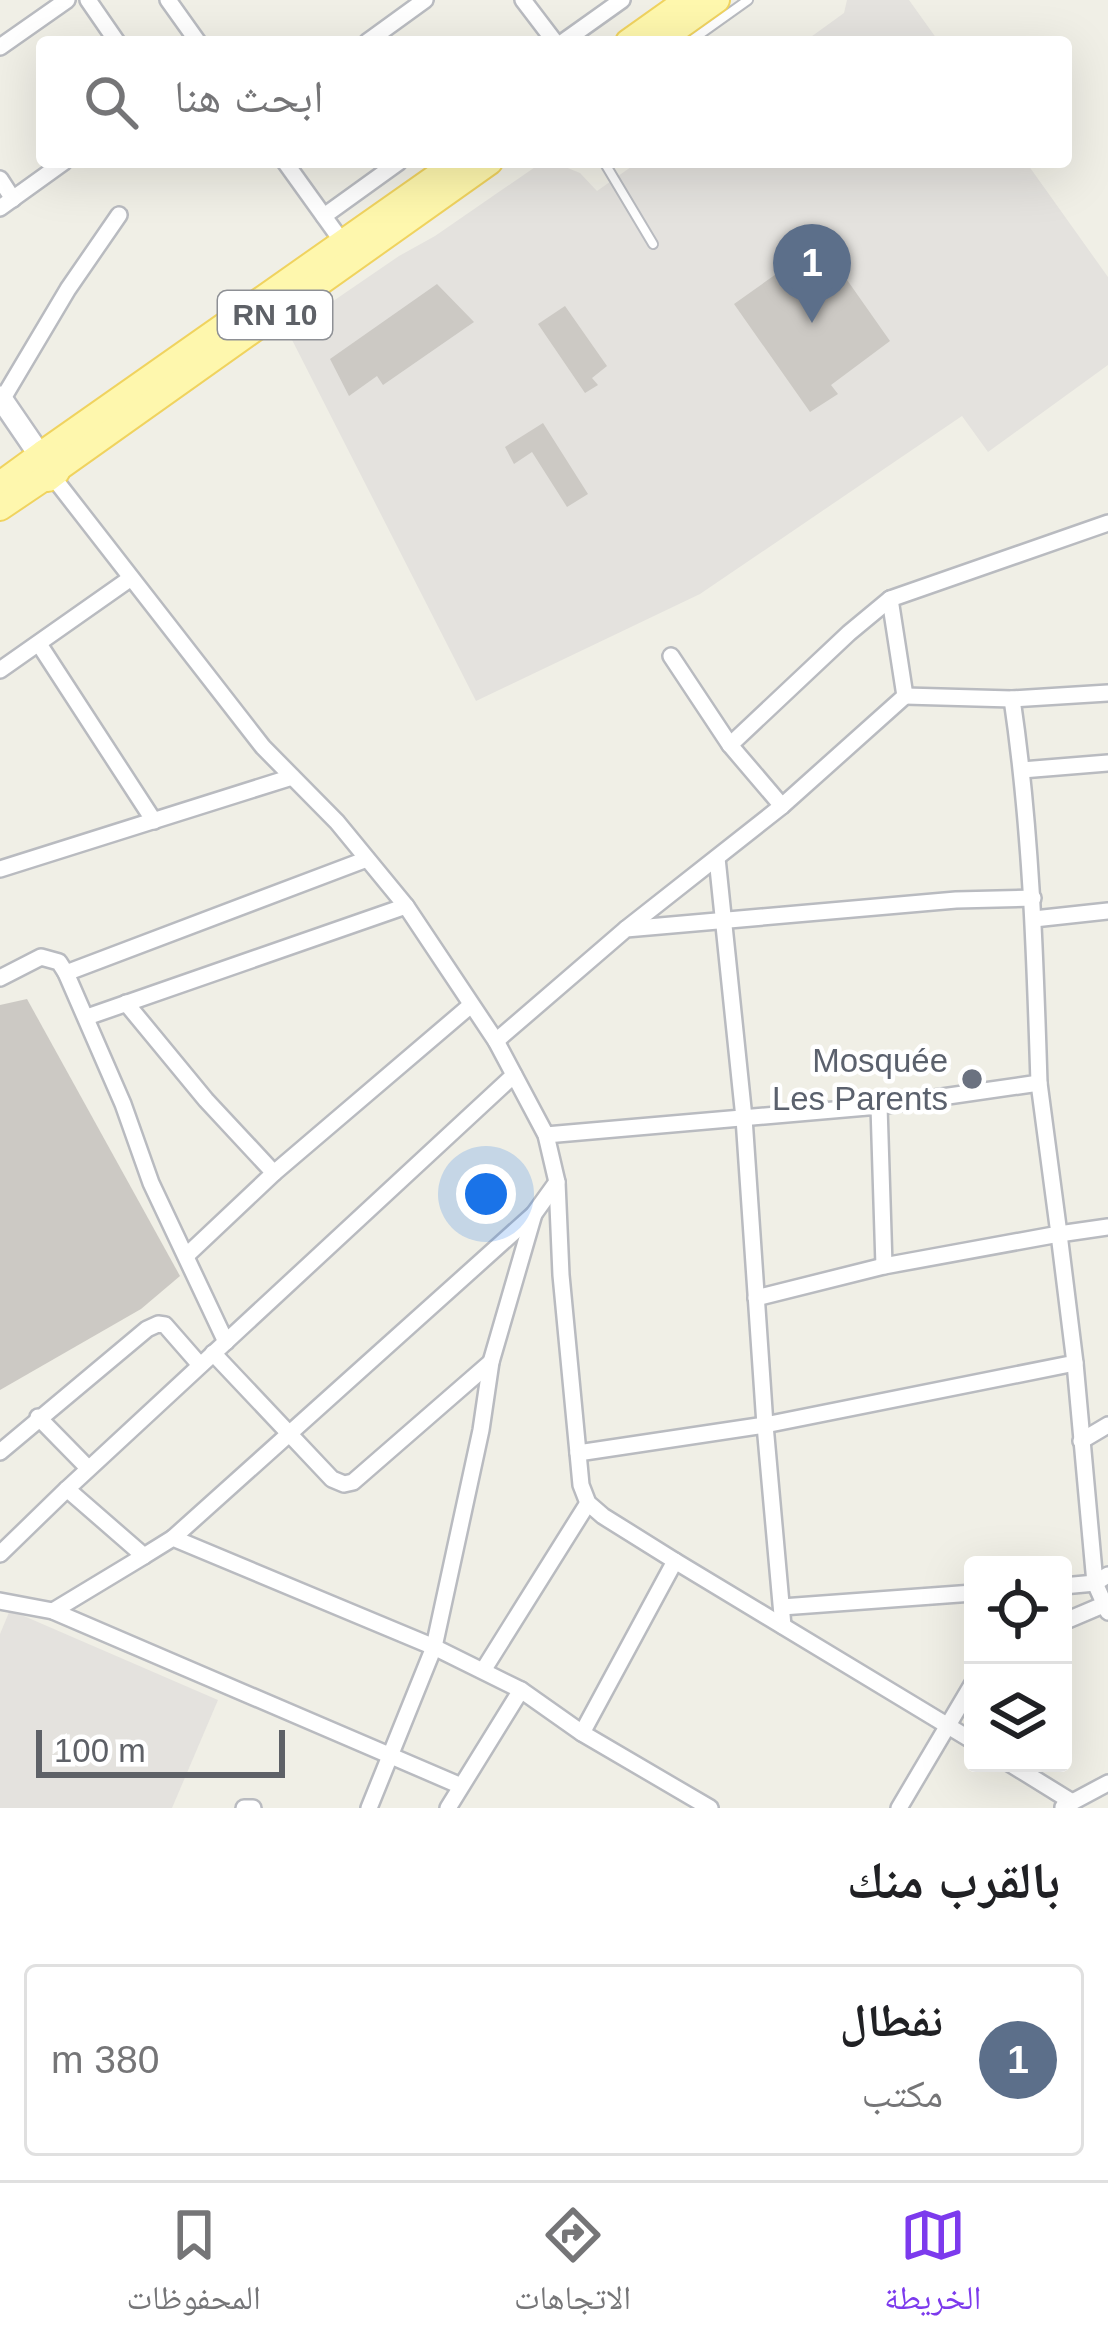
<!DOCTYPE html>
<html lang="ar">
<head>
<meta charset="utf-8">
<style>
  body { margin:0; font-family:Helvetica,"Noto Naskh Arabic",sans-serif; background:#f6f6f6; color:#202124; direction:rtl }
  .controls { position:absolute; right:36px; bottom:36px; display:grid; overflow:hidden; border-radius:12px; box-shadow:0 12px 48px #0002 }
  .controls button { width:108px; height:108px; display:grid; place-items:center; padding:0; border:0; border-bottom:3px solid #e0e0e0; background:#fff; color:#202124; font:60px sans-serif }
  .scale { position:absolute; left:36px; bottom:30px; width:249px; box-sizing:border-box; padding-left:12px; border:6px solid #5e6167; border-top:0; font-size:33px; line-height:42px; white-space:nowrap; color:#5e6167; -webkit-text-stroke:9px #fff; paint-order:stroke }
  .you { position:absolute; left:486px; top:1194px; width:42px; height:42px; margin:-30px; border:9px solid #fff; border-radius:50%; background:#1a73e8; box-shadow:0 0 0 18px #1a73e833 }
  .badge { display:grid; place-items:center; width:78px; height:78px; border-radius:50%; background:#7c3aed; color:#fff; font-size:39px; font-weight:700 }
  .pin { position:absolute; translate:-50% -99px; filter:drop-shadow(0 3px 6px #0008) }
  .pin::after { content:''; position:absolute; top:63px; width:42px; height:36px; background:inherit; clip-path:polygon(0 0,100% 0,50% 100%) }
  .list { margin:0; padding:0; list-style:none }
  h2 { display:flex; justify-content:space-between; align-items:center; height:156px; margin:0; padding:0 48px; font-size:51px }
  h2 small { font-size:39px; font-weight:400; color:#757577 }
  .list li { display:grid; grid-template-columns:78px 1fr auto; gap:36px; align-items:center; box-sizing:border-box; height:192px; margin:0 24px 24px; padding:0 24px; border:3px solid #e0e0e0; border-radius:12px }
  .list b { display:block; font-size:45px; white-space:nowrap }
  .list p { margin:0; font-size:39px; white-space:nowrap; color:#757577 }
  .list em { font-size:39px; font-style:normal; color:#757577 }
  .icon { flex:none; width:66px; height:66px; fill:none; stroke:currentColor; stroke-width:2; stroke-linecap:round; stroke-linejoin:round }
  .map { position:relative; flex:none; width:1108px; height:1808px; overflow:hidden; direction:ltr }
  .search { position:absolute; background:#fff; box-shadow:0 12px 48px #0002; left:36px; right:36px; top:36px; height:132px; display:flex; align-items:center; gap:30px; box-sizing:border-box; padding:0 42px; border-radius:12px; color:#757577; font-size:45px }
  .sheet { height:372px; background:#fff }
  nav { display:flex; justify-content:space-around; align-items:center; box-sizing:border-box; height:168px; border-top:3px solid #e0e0e0; background:#fff; font-size:33px; color:#757577 }
  nav a { display:grid; justify-items:center; gap:6px }
  nav .on { color:#7c3aed }
  .map>svg:first-child { display:block }
  .industrial { fill:#e4e2de }
  .building { fill:#ccc9c4 }
  .lines { fill:none; stroke-linecap:round; stroke-linejoin:round }
  .service-casing { stroke:#b9bbc0; stroke-width:12 }
  .minor-casing { stroke:#b9bbc0; stroke-width:20 }
  .secondary-casing { stroke:#babcc2; stroke-width:26 }
  .primary-casing { stroke:#f0d35f; stroke-width:28 }
  .service { stroke:#fff; stroke-width:8 }
  .minor { stroke:#fff; stroke-width:15 }
  .secondary { stroke:#fff; stroke-width:21 }
  .primary { stroke:#fef7ad; stroke-width:24 }
  .worship-dot { fill:#6b7280; stroke:#fff; stroke-width:4.5 }
  .labels { text-anchor:middle; stroke-width:9; stroke-linejoin:round; paint-order:stroke }
  .shield { fill:#fff; stroke:#8e9095; stroke-width:3 }
  .shield-label { font-size:30px; font-weight:bold; fill:#5e6167 }
  .worship-label { font-size:33px; fill:#5b616d; stroke:#fff; text-anchor:end }
</style>
</head>
<body>
<div class="map">
<svg width="1108" height="1808" viewBox="0 0 1108 1808">
  <rect width="100%" height="100%" fill="#f0efe6"/>
  <g class="industrial">
    <path d="M847 0H909L939 42H804L844 13Z"/>
    <path d="M638 162H1026L1108 277V365L988 452 962 416 700 594 476 701 288 332 399 256 435 236 541 163 558 164 580 173 597 191Z"/>
    <path d="M10 1610 218 1700 172 1808H0V1634Z"/>
  </g>
  <g class="building">
    <path d="M826 250 890 341 831 385 838 394 810 412 734 304 786 267 791 275Z"/>
    <path d="M437 284 474 322 383 385 377 376 349 396 330 359Z"/>
    <path d="M565 306 607 366 592 378 598 385 585 393 538 324Z"/>
    <path d="M543 423 588 494 567 507 532 452 514 464 505 447Z"/>
    <path d="M27 999 180 1276 141 1309 0 1390V1005Z"/>
  </g>
  <g class="lines">
    <defs>
      <g id="service">
        <path d="M689 42 748 0"/>
        <path d="M604 162 653 244"/>
      </g>
      <g id="minor">
        <path d="M88 0 117 42"/>
        <path d="M168 0 198 42"/>
        <path d="M523 0 555 42"/>
        <path d="M367 42 425 0"/>
        <path d="M563 42 622 0"/>
        <path d="M0 47 67 0"/>
        <path d="M285 162 346 247"/>
        <path d="M0 179 13 199"/>
        <path d="M0 208 64 162"/>
        <path d="M324 216 399 162"/>
        <path d="M2 400 68 289 119 215"/>
        <path d="M53 477 263 747 337 822 406 906 496 1041 546 1135 557 1182 561 1275 578 1453 581 1485 588 1503 603 1516 675 1561 973 1741"/>
        <path d="M39 644 154 821"/>
        <path d="M671 656 730 745 782 806"/>
        <path d="M0 670 131 578"/>
        <path d="M905 696 1012 699 1108 693"/>
        <path d="M730 745 849 633 890 599"/>
        <path d="M1022 770 1108 763"/>
        <path d="M717 858 744 1118 765 1425 783 1626"/>
        <path d="M0 869 292 777"/>
        <path d="M1034 919 1108 911"/>
        <path d="M626 929 782 806 905 696 890 599 1108 523"/>
        <path d="M66 973 367 859"/>
        <path d="M0 978 41 957 59 962 66 973 123 1104 151 1183 226 1342"/>
        <path d="M126 1003 206 1100 274 1173"/>
        <path d="M87 1017 406 906"/>
        <path d="M496 1041 626 929 956 900 1033 898"/>
        <path d="M879 1106 884 1266"/>
        <path d="M546 1135 879 1106 1039 1083C1035 954 1031 827 1012 699"/>
        <path d="M186 1256 274 1173 471 1005"/>
        <path d="M756 1298 884 1266 1059 1234 1039 1083"/>
        <path d="M213 1353 332 1479 344 1484 353 1482 491 1362"/>
        <path d="M1075 1363 1095 1583 1108 1612"/>
        <path d="M38 1417 88 1468"/>
        <path d="M1081 1441 1108 1425"/>
        <path d="M0 1452 147 1329 158 1324 165 1325 200 1365"/>
        <path d="M578 1453 765 1425 1075 1363 1059 1234 1108 1227"/>
        <path d="M173 1538 534 1214 557 1182"/>
        <path d="M0 1554 67 1489"/>
        <path d="M1063 1586 1095 1583 1108 1575"/>
        <path d="M0 1601 53 1611 461 1786"/>
        <path d="M782 1607 973 1593"/>
        <path d="M53 1611 144 1556"/>
        <path d="M1063 1622 1103 1605"/>
        <path d="M484 1669 588 1503"/>
        <path d="M521 1690 582 1733 710 1808"/>
        <path d="M582 1733 675 1561"/>
        <path d="M1009 1763 1072 1802"/>
        <path d="M1063 1807 1108 1783"/>
        <path d="M244 1808H253"/>
        <path d="M369 1808 434 1647 481 1430 491 1362 534 1214"/>
        <path d="M448 1808 521 1690 434 1647 173 1538 144 1556 67 1489 514 1075"/>
        <path d="M899 1808 973 1683"/>
      </g>
      <path id="secondary" d="M0 397 39 454"/>
      <g id="primary">
        <path d="M628 42 687 0"/>
        <path d="M658 42 717 0"/>
        <path d="M44 452 457 162"/>
        <path d="M59 468 490 162"/>
        <path d="M0 484 44 452 57 458V472L48 479C37 479 31 473 32 462"/>
        <path d="M0 508 43 479"/>
      </g>
    </defs>
    <use href="#service" class="service-casing"/>
    <use href="#minor" class="minor-casing"/>
    <use href="#secondary" class="secondary-casing"/>
    <use href="#primary" class="primary-casing"/>
    <use href="#service" class="service"/>
    <use href="#minor" class="minor"/>
    <use href="#secondary" class="secondary"/>
    <use href="#primary" class="primary"/>
  </g>
  <circle class="worship-dot" cx="972" cy="1079" r="12"/>
  <g class="labels">
    <rect class="shield" x="218" y="291" width="114" height="48" rx="9"/>
    <g class="shield-label">
      <text x="275" y="325">RN 10</text>
    </g>
    <g class="worship-label">
      <text x="948" y="1072">Mosquée<tspan x="948" dy="38">Les Parents</tspan></text>
    </g>
  </g>
</svg>
<div class="controls">
<button><svg class="icon" aria-label="locate" viewBox="0 0 24 24"><circle cx="12" cy="12" r="6"/><path d="M12 2v4M12 18v4M2 12h4M18 12h4"/></svg></button>
<button><svg class="icon" aria-label="layers" viewBox="0 0 24 24"><path d="M12 4l9 5-9 5-9-5zM3 14l9 5 9-5"/></svg></button>
</div>
<div class="scale">100 m</div>
<div class="you"></div>
<div class="pin badge" style="left:812px;top:323px;background:#5c6f8a">1</div>
<div class="search"><svg class="icon" aria-label="search" viewBox="0 0 24 24"><circle cx="10" cy="10" r="6"/><path d="M15 15l6 6"/></svg>ابحث هنا</div>
</div>
<section class="sheet">
<h2>بالقرب منك<small></small></h2>
<ul class="list">
<li><span class="badge" style="background:#5c6f8a">1</span><div><b>نفطال</b><p>مكتب</p></div><em>380 m</em></li>
</ul>
</section>
<nav>
<a class="on"><svg class="icon" aria-label="map" viewBox="0 0 24 24"><path d="M3 6l6-2 6 2 6-2v14l-6 2-6-2-6 2zM9 4v14M15 6v14"/></svg>الخريطة</a>
<a><svg class="icon" aria-label="directions" viewBox="0 0 24 24"><path d="M12 3l9 9-9 9-9-9zM9 14v-3h6M13 9l2 2-2 2"/></svg>الاتجاهات</a>
<a><svg class="icon" aria-label="saved" viewBox="0 0 24 24"><path d="M7 4h10v16l-5-4-5 4z"/></svg>المحفوظات</a>
</nav>
</body>
</html>
